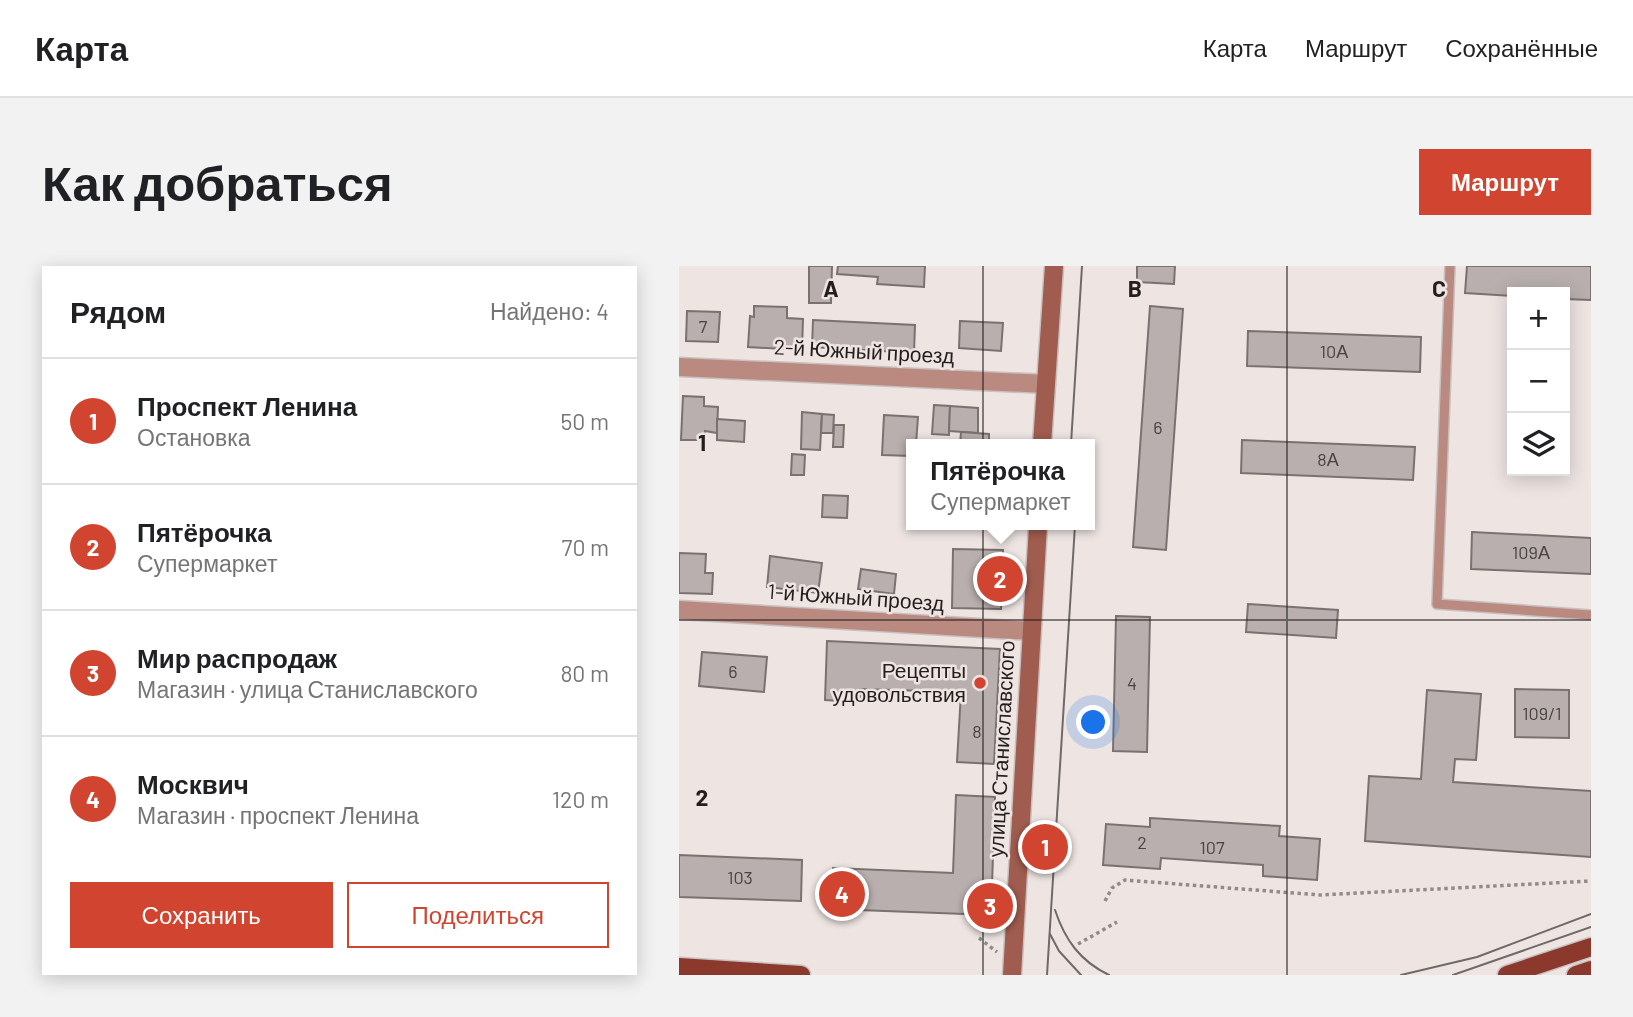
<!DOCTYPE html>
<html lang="ru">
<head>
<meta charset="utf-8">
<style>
  body { margin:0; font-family:Barlow,sans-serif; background:#f2f2f2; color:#202124 }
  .controls { position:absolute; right:21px; top:21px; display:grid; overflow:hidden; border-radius:0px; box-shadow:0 4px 18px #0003 }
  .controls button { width:63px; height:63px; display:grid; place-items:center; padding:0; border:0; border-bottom:2px solid #e0e0e0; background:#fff; color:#202124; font:35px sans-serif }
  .you { position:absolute; left:415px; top:457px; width:24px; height:24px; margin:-18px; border:5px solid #fff; border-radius:50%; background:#1a73e8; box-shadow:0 0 0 10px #1a73e833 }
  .badge { display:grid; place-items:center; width:46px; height:46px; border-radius:50%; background:#d04430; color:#fff; font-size:23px; font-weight:700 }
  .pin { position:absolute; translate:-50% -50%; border:4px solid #fff; box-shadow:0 2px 7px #0006 }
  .popup { position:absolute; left:227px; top:173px; width:189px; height:91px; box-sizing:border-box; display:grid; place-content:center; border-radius:0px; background:#fff; filter:drop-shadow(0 2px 5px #0005); font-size:23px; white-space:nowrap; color:#757577 }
  .popup b { font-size:26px; color:#202124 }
  .popup::after { content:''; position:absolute; left:50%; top:100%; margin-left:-14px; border:14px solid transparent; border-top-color:#fff }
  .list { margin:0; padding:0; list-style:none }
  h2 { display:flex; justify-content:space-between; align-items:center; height:91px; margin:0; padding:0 28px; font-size:30px }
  h2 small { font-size:23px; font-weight:400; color:#757577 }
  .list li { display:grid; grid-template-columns:46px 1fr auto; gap:21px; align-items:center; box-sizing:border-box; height:126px; padding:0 28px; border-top:2px solid #e0e0e0 }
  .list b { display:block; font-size:26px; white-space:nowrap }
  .list p { margin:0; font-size:23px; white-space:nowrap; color:#757577 }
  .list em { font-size:23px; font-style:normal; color:#757577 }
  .actions { display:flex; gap:14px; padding:21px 28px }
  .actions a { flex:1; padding:16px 0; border:2px solid #d04430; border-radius:0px; text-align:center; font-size:24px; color:#d04430 }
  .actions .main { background:#d04430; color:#fff }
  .icon { flex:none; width:38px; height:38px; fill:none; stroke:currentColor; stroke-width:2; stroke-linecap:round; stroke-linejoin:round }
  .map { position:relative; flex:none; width:912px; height:709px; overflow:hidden; border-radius:0px }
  header { display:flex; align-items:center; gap:42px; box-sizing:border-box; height:98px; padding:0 35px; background:#fff; border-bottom:2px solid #e0e0e0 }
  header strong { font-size:33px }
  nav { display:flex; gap:38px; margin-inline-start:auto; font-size:24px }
  .intro { display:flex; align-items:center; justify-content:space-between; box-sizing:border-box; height:168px; padding:0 42px }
  h1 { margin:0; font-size:49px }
  .button { padding:18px 32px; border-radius:0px; background:#d04430; color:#fff; font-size:24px; font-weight:700 }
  main { display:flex; gap:42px; padding:0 42px }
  aside { flex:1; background:#fff; border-radius:0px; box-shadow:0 4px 18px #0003 }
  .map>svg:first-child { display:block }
  .building { fill:#b8afae; stroke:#7a7270; stroke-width:2 }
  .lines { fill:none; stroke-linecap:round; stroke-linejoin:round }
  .service-casing { stroke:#c9c1c0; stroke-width:12 }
  .minor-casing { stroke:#c9c1c0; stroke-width:21 }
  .secondary-casing { stroke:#c9c1c0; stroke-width:21 }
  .primary-casing { stroke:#c9c1c0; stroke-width:21 }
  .path { stroke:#918b89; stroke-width:3.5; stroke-dasharray:3.5 3.5; stroke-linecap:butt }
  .service { stroke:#ba8a81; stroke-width:9 }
  .minor { stroke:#ba8a81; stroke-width:18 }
  .secondary { stroke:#a05c4f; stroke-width:18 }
  .primary { stroke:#8b392c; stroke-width:18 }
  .tram { stroke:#6f6968; stroke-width:2 }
  .grid { fill:none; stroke:#221f1e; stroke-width:2; stroke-opacity:0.55 }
  .poi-dot { fill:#d04430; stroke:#eee5e3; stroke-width:2.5 }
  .labels { text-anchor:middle; stroke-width:5; stroke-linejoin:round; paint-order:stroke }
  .number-label { font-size:18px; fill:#484342 }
  .street-label { font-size:21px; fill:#221f1e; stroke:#eee5e3 }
  .poi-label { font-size:21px; fill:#221f1e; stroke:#eee5e3; text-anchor:end }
  .grid-label { font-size:23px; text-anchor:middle; font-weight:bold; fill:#221f1e; stroke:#eee5e3; stroke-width:5; stroke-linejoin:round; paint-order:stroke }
</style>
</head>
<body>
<header>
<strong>Карта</strong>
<nav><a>Карта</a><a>Маршрут</a><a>Сохранённые</a></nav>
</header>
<div class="intro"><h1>Как добраться</h1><a class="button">Маршрут</a></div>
<main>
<aside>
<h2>Рядом<small>Найдено: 4</small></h2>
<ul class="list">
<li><span class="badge">1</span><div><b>Проспект Ленина</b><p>Остановка</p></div><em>50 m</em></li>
<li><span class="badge">2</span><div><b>Пятёрочка</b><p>Супермаркет</p></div><em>70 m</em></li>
<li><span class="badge">3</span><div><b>Мир распродаж</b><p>Магазин · улица Станиславского</p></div><em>80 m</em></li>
<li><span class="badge">4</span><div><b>Москвич</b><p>Магазин · проспект Ленина</p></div><em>120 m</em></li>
</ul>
<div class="actions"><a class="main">Сохранить</a><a>Поделиться</a></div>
</aside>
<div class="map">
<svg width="912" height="709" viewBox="0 0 912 709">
  <rect width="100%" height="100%" fill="#eee5e3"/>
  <g class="building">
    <path d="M130 0H153L152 37H130Z"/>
    <path d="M159 0H246L245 21 198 18 199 11 158 8Z"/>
    <path d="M458 0H496L495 18 458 16Z"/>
    <path d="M788 0H912V34L886 33V26H833V30L786 27Z"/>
    <path d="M75 40 108 41V52L124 53 123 84 69 81 71 50 75 51Z"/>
    <path d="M471 40 504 43 487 284 454 281Z"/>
    <path d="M8 45 41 46 39 76 7 75Z"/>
    <path d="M134 54 236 59 235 87 133 81Z"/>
    <path d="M281 55 324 57 322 85 280 82Z"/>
    <path d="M569 65 742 71 741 106 568 100Z"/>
    <path d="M4 130 25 131V140L39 141 38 167 26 165V174H2Z"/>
    <path d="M255 139 271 140 270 169 253 168Z"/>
    <path d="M271 140 299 142V167L270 165Z"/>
    <path d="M123 146 143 148 141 184 122 183Z"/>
    <path d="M143 148 155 149 154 167H142Z"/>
    <path d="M205 149 239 151 237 178H232V190L203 189Z"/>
    <path d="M38 153 66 155 65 176 38 174Z"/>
    <path d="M155 159H165L164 181H154Z"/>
    <path d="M282 166 310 168V178H281Z"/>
    <path d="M563 174 736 181 734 214 562 207Z"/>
    <path d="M113 188 126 189 125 209H112Z"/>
    <path d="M144 229 169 230 168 252 143 251Z"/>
    <path d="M793 266 912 272V308L792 303Z"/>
    <path d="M274 283 324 284 322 343 273 342Z"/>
    <path d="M0 287 27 288 26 307H34L33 328 0 327Z"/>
    <path d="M91 290 143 297 139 327 88 321Z"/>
    <path d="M182 303 217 308 215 328 179 323Z"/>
    <path d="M569 338 659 344 657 372 567 366Z"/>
    <path d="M437 350 471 351 468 486 434 485Z"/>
    <path d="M148 375 321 383 315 498 278 496 282 426 181 423V436L146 434Z"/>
    <path d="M23 386 88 391 85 426 20 420Z"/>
    <path d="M836 423 890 424V472L836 471Z"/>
    <path d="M748 424 802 428 797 494 776 493 774 516 912 525V591L686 575 690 510 742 513Z"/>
    <path d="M277 529 316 531 312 649 153 643 154 602 274 607Z"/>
    <path d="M471 552 601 560 600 570 641 573 638 614 584 610V599L482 592 481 603 424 599 427 558 471 561Z"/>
    <path d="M0 589 123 594 122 635 0 631Z"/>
  </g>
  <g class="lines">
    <defs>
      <path id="service" d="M771 0 758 338 912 349"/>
      <g id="minor">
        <path d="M0 101 367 118"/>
        <path d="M0 344 352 365"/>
      </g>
      <g id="secondary">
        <path d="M363 178 375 0"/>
        <path d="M333 709 359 259"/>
      </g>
      <g id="primary">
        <path d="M0 701 122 709"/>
        <path d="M828 709 912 681"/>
        <path d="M897 709 912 704"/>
      </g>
    </defs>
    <use href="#service" class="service-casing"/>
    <use href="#minor" class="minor-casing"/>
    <use href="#secondary" class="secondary-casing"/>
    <use href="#primary" class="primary-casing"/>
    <g class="path">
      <path d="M426 635 433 622 446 614 641 629 912 615"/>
      <path d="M300 672 318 686"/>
      <path d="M399 678 438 656"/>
    </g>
    <use href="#service" class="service"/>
    <use href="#minor" class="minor"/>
    <use href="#secondary" class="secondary"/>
    <use href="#primary" class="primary"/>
    <g class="tram">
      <path d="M392 178 403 0"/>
      <path d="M376 644C386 674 401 695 430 709"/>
      <path d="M371 668 380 685 402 709"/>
      <path d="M368 709 396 259"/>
      <path d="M722 709 798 691 912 648"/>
      <path d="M774 709 912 661"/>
    </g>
  </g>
  <path class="grid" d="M304 0V709M608 0V709M0 354H912"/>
  <circle class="poi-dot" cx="301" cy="417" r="7"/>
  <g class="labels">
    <g class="number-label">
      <text x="24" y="67">7</text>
      <text x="655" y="92">10А</text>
      <text x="479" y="168">6</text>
      <text x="649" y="200">8А</text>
      <text x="852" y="293">109А</text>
      <text x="54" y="412">6</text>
      <text x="453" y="424">4</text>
      <text x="863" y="454">109/1</text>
      <text x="298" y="472">8</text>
      <text x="463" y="583">2</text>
      <text x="533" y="588">107</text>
      <text x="61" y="618">103</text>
    </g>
    <g class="street-label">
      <text transform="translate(185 86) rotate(3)" y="7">2-й Южный проезд</text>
      <text transform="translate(177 332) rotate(4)" y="7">1-й Южный проезд</text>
      <text transform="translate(323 483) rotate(-87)" y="7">улица Станиславского</text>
    </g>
    <g class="poi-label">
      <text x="287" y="412">Рецепты<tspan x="287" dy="24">удовольствия</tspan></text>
    </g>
  </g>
  <g class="grid-label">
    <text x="152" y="31">A</text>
    <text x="456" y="31">B</text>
    <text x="760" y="31">C</text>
    <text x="23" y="185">1</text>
    <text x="23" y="540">2</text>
  </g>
</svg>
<div class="controls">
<button>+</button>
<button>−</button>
<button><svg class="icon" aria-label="layers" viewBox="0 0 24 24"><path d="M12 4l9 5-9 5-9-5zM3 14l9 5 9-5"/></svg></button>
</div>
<div class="you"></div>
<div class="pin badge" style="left:366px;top:581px">1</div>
<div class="pin badge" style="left:321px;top:313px">2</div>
<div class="popup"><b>Пятёрочка</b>Супермаркет</div>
<div class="pin badge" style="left:311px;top:640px">3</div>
<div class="pin badge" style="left:163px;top:628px">4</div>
</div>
</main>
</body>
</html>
